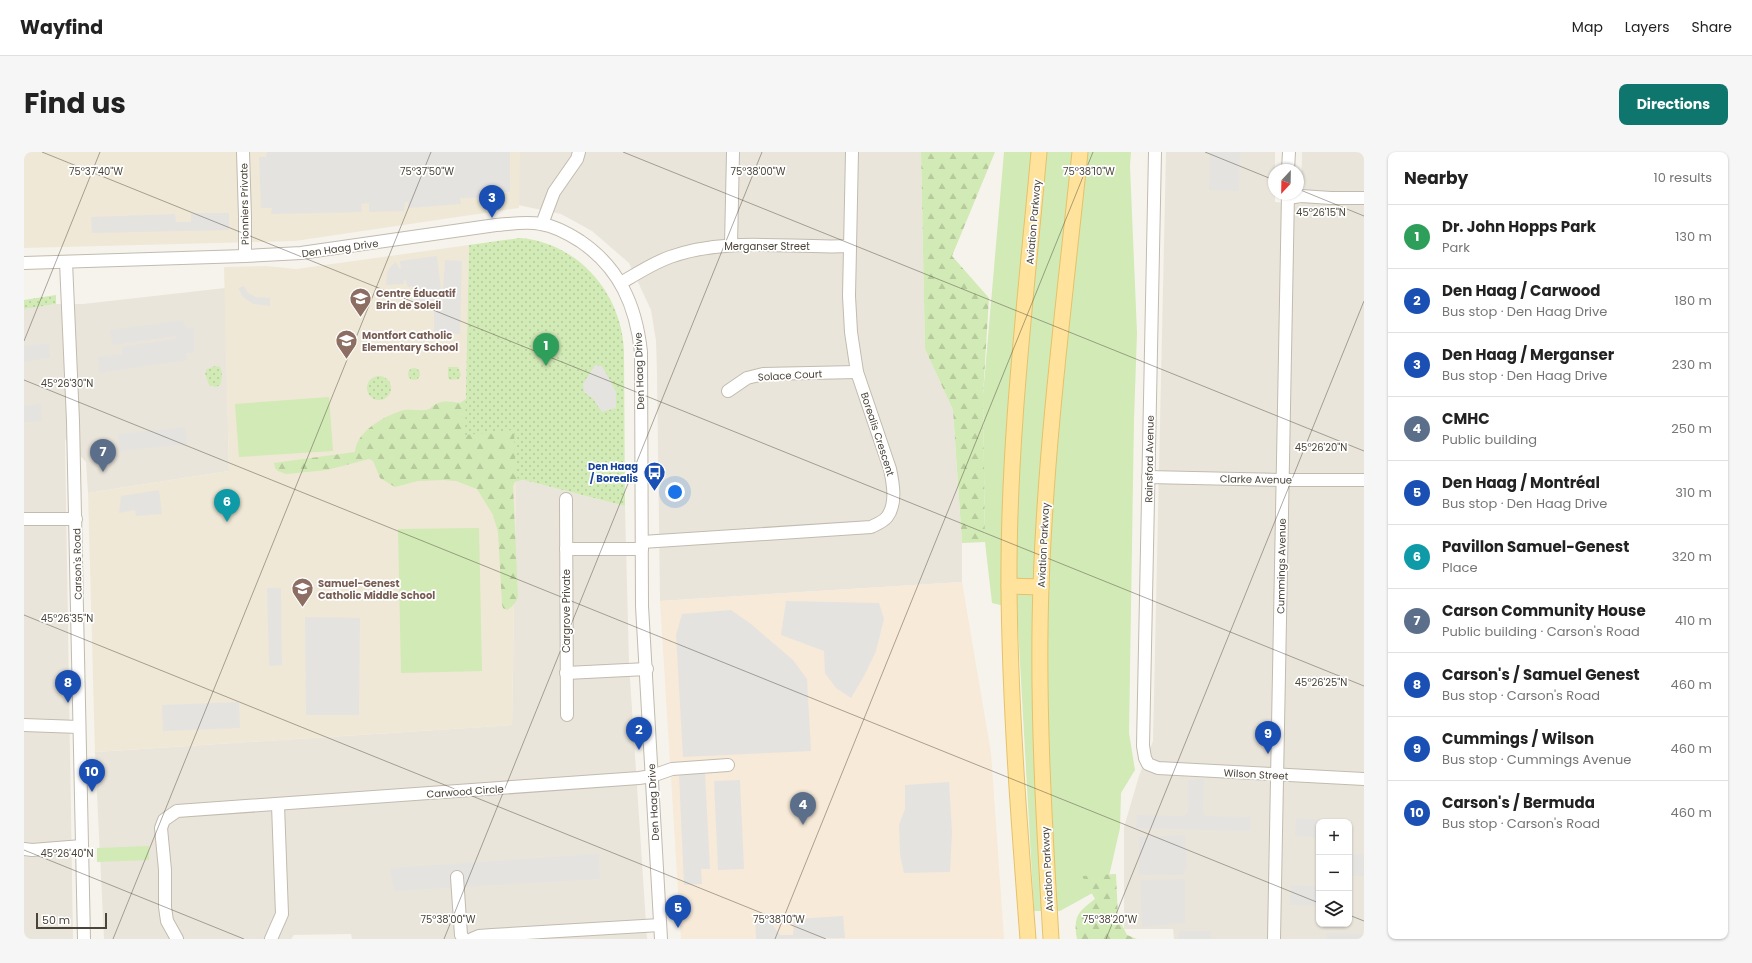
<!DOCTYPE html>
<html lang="en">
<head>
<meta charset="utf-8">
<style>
  body { margin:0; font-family:Poppins,sans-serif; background:#f6f6f6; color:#222 }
  .controls { position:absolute; right:12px; bottom:12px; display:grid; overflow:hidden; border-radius:8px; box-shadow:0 1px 3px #0004 }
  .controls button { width:36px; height:36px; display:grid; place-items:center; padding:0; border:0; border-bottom:1px solid #e0e0e0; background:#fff; color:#222; font:20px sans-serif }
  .compass { position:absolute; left:1244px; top:12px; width:36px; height:36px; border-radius:50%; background:#fff; box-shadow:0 1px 3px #0004; rotate:202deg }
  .scale { position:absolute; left:12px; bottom:10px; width:71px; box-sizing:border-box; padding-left:4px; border:2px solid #4b4439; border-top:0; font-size:11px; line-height:14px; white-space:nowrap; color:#4b4439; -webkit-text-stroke:3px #fff; paint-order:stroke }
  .you { position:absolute; left:651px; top:340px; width:14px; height:14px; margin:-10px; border:3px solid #fff; border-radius:50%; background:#1a73e8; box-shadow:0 0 0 6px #1a73e833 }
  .badge { display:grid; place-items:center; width:26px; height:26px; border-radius:50%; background:#0f766e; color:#fff; font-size:13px; font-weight:700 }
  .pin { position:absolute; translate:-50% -33px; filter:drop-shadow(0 1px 2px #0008) }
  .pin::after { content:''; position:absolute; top:21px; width:14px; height:12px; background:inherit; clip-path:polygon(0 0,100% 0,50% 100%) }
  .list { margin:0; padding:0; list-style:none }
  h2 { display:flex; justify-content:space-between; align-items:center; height:52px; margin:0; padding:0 16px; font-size:17px }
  h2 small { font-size:13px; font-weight:400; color:#767676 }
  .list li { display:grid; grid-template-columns:26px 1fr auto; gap:12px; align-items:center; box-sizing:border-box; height:64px; padding:0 16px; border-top:1px solid #e0e0e0 }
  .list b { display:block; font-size:15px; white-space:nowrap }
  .list p { margin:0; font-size:13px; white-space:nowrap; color:#767676 }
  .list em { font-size:13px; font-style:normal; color:#767676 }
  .icon { flex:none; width:22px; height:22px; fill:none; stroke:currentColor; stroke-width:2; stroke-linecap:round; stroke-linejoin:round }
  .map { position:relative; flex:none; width:1340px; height:787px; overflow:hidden; border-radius:8px }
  header { display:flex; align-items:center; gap:24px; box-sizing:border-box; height:56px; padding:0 20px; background:#fff; border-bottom:1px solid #e0e0e0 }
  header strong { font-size:19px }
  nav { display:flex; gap:22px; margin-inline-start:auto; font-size:14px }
  .intro { display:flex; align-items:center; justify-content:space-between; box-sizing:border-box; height:96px; padding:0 24px }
  h1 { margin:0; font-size:28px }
  .button { padding:10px 18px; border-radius:8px; background:#0f766e; color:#fff; font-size:14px; font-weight:700 }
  main { display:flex; gap:24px; padding:0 24px }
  aside { flex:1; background:#fff; border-radius:8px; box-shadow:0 1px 3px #0004 }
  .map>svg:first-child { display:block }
  .residential { fill:#eae5da; fill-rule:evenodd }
  .commercial { fill:#f7ead8 }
  .education { fill:#efe8d6 }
  .grass { fill:#d2eab5 }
  .forest { fill:url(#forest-firs) }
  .park { fill:url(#park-dots) }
  .parking { fill:#e5e3e0 }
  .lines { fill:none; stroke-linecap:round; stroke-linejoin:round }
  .minor-casing { stroke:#c2bbae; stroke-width:14 }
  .major-casing { stroke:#e6c16a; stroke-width:17 }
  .minor { stroke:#fff; stroke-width:12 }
  .major { stroke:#ffe39c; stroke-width:15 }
  .ticks { fill:none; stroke:#4b4439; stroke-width:1; stroke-opacity:0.45 }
  .labels { text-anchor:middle; stroke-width:3.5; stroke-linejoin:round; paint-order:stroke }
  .street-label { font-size:10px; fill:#4b4439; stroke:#fff }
  .education-label { font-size:10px; font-weight:bold; fill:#785e54; stroke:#fff; text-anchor:start }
  .transit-label { font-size:10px; font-weight:bold; fill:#164399; stroke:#fff; text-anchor:end }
  .ticks-label { font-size:10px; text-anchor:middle; fill:#4b4439; stroke:#fff; stroke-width:3.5; stroke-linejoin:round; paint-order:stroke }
</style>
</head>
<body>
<header>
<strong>Wayfind</strong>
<nav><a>Map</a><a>Layers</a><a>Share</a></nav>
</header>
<div class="intro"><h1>Find us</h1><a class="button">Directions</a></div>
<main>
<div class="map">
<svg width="1340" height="787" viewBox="0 0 1340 787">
  <defs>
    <pattern id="forest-firs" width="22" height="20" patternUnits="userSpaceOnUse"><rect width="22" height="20" fill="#d2eab5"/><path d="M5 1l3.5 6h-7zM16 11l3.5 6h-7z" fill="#b6ca9c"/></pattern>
    <pattern id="park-dots" width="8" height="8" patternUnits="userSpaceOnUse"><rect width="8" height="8" fill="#d2eab5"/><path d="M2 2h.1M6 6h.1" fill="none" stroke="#b6ca9c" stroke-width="1.8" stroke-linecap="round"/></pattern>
  </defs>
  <rect width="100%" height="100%" fill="#f6f3ec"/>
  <g class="residential">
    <path d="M495 0H897L901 197 929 258 938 391V430L636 449 633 221 632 189 627 158 605 111 568 79 537 62 494 53Z"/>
    <path d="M1142 0H1251V50L1277 52 1278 0H1340V787H1150L1149 777H1100V675L1115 624 1129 589ZM1295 670H1325V772H1295Z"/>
    <path d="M201 136 205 319 64 341 62 310 41 287 49 787H0V737H2H0V157L32 152H59Z"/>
    <path d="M492 326 601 354 605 511 623 787H328L327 782 270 783 267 787H80L71 600 488 573Z"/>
  </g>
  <path class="commercial" d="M938 430 967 601 980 787H657L636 449Z"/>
  <g class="education">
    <path d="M0 0H496L495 56 271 89 0 96Z"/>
    <path d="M445 93 441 283 491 277 492 326 488 573 71 600 64 341 205 319 200 115 242 114 272 117Z"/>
  </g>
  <g class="grass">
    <path d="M980 0H1107L1106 14 1113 181 1110 268 1105 581 1111 618 1097 641 1096 676 1083 733 1036 759H1010L993 457 968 451 961 390 959 243Z"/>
    <path d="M305 245 309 299 215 305 211 252Z"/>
    <path d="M455 376 458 519 377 521 374 377Z"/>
    <path d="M125 694V708L73 710V696Z"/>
  </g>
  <g class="forest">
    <path d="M897 0H971L928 104 965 146 959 243 961 390 938 391 929 258 901 197Z"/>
    <path d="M446 209 473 272 511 286 500 327 491 330 489 334 494 445C492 451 488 455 483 458L479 456 478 452 474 380 469 363 453 337 432 329 419 328 394 329 371 335 356 326 349 309 345 307 303 318 262 322 254 319 251 316 250 311 331 300C332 279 362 263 380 258 387 257 395 259 402 258 407 257 408 254 412 252 420 248 428 250 436 251L442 247Z"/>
    <path d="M1092 722 1094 765 1103 783 1113 787H1053C1049 764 1054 760 1071 747L1058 724Z"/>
  </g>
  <g class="park">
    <path d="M496 86C555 91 598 142 600 199L601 354 492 326 490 278 441 283 445 93Z"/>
    <path d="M32 143V152L0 157V148Z"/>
    <path d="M191 214 196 215C199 221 198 227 196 233L192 235 185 233 181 221 183 217Z"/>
    <path d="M424 215H434L437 223 435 227 426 228 424 225Z"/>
    <circle cx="390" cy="222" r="6"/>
    <circle cx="355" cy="236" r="12"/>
  </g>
  <g class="parking">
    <path d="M243 0H486V40H481L478 45 436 46 437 52 384 56V50H381L380 59 345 60V51L337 52 338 60 247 62 248 56H237L235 5H242Z"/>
    <path d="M1186 0H1216L1215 39 1185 38Z"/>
    <path d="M167 61H205V78L68 81 67 65 151 62 152 70H167Z"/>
    <path d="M413 104 417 138 419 137 421 108 438 109 436 182 410 181V154L419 152 417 148 391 152 389 134 384 135 381 127 380 128V132L362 133 363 121 366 115 372 110 375 116 377 117 376 109Z"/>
    <path d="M220 134 224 141 232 145 246 146V154L229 152 219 145 214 136Z"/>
    <path d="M160 168V173L163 176 170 175V201H162L163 208 75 221 74 205 98 202V195L152 187V184L88 193 86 178Z"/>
    <path d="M25 191 26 206 0 210V194Z"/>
    <path d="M571 213 578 214 586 228 592 240V256L578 260 569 247 560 240 559 232Z"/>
    <path d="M17 251 18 269 0 270V254Z"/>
    <path d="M161 275 163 292 96 299 94 282Z"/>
    <path d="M135 338 138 362 112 364 111 358 95 361 97 344Z"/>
    <path d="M243 436H257L258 513 245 514Z"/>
    <path d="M762 449 855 451 860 467 852 499 840 524 827 546 812 536 801 521 800 499 757 483Z"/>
    <path d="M707 458 727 472 769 508 783 527 787 599 659 605 652 483 658 462Z"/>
    <path d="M281 465 336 466 335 563H282Z"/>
    <path d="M215 550 216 576 139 579 138 553Z"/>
    <path d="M681 621 686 717H677L678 732 660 733 655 622Z"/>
    <path d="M1180 627 1179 661 1181 664 1227 665 1226 679 1112 676 1113 663 1160 664 1164 660V628Z"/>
    <path d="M716 628 720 717 694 718 690 629Z"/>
    <path d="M925 630 928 680 926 720 880 721 876 703 875 673 881 657V633Z"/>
    <path d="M1272 666 1303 668 1302 670H1295V685L1271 684Z"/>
    <path d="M1161 683 1163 713 1159 723H1115V685Z"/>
    <path d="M575 702 576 727 370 739 366 716Z"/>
    <rect x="1325" y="702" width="15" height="22"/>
    <path d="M1161 727V771L1118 775 1116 728Z"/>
    <path d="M1267 733 1295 734V754L1266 753Z"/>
    <path d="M731 764H742L756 783H769L770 767 819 764 821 786 732 787Z"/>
    <rect x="1155" y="779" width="32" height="8"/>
    <path d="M1303 781 1340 782V787H1302Z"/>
  </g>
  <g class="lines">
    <defs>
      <g id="minor">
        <path d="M219 0 221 65V104"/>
        <path d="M1131 0 1119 594 1121 606 1124 612 1134 616 1340 627"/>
        <path d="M1264 18 1265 0"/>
        <path d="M1264 46 1277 44 1307 46H1340"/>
        <path d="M518 72 530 40 553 7 555 0"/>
        <path d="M707 93 709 0"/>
        <path d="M42 110 49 269 60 787"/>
        <path d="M0 111 221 104 277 101 472 73C487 72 502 69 517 72 531 74 545 82 556 89 596 116 612 154 617 200L618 454 637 787"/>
        <path d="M597 131C612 122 629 111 646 105 704 84 766 97 826 94"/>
        <path d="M704 239 723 226 739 222 833 220"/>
        <path d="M1124 325 1259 328H1340"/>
        <path d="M542 347 543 563"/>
        <path d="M0 367H52"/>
        <path d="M618 390 847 375C853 372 859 370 863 365 873 352 869 331 866 317L833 220 827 180 825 144 828 0"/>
        <path d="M542 397H618"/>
        <path d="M542 521 623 517"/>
        <path d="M0 573 55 575"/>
        <path d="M0 697 8 698 58 694"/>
        <path d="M433 725 437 783 440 787"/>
        <path d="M153 787 143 769 141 755V718L137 676 140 668 153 659 615 626 628 624 648 617 704 613"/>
        <path d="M247 787 258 762 254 653"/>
        <path d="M448 787 455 784 468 783 636 773"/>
        <path d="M1250 787 1264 42"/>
      </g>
      <g id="major">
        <path d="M985 434 1017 435"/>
        <path d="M1004 787C995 670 986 552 985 435 984 289 1002 145 1015 0"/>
        <path d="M1027 787C1020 670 1013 552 1017 434 1022 289 1041 144 1056 0"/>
      </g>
    </defs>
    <use href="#minor" class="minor-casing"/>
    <use href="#major" class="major-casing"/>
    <use href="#minor" class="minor"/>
    <use href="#major" class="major"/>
  </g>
  <path class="ticks" d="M18 0 1340 534M599 0 1340 299M1181 0 1250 28M1274 37 1340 64M0 189 76 0M0 228 1295 751M0 463 802 787M0 698 220 787M1325 763 1340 769M89 787 407 0M420 787 738 0M751 787 1069 0M1082 787 1340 149"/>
  <defs>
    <symbol id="school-pin" viewBox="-11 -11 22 30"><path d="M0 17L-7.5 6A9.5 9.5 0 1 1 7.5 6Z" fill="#8d6e63" stroke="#fff"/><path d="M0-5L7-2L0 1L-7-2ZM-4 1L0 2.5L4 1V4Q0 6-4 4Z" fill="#fff"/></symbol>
    <symbol id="bus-pin" viewBox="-11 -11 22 30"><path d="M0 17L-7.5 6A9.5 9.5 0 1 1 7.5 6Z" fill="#1a4fb4" stroke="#fff"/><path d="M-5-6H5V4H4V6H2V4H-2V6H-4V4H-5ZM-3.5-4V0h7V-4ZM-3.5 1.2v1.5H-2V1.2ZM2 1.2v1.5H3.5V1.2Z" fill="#fff"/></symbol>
  </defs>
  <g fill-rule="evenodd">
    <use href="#school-pin" x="324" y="134" width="25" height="34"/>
    <use href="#school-pin" x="310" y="176" width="25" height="34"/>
    <use href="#bus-pin" x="618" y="308" width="25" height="34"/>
    <use href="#school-pin" x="266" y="424" width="25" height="34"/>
  </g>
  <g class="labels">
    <g class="street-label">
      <text transform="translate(220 52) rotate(-91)" y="4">Pionniers Private</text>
      <text transform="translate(1009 70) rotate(-85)" y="4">Aviation Parkway</text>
      <text x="743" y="98">Merganser Street</text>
      <text transform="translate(316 96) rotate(-8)" y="4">Den Haag Drive</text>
      <text transform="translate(615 219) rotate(-92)" y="4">Den Haag Drive</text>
      <text transform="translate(766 223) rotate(-3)" y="4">Solace Court</text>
      <text transform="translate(854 282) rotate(72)" y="4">Borealis Crescent</text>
      <text transform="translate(1125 307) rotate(-89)" y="4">Rainsford Avenue</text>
      <text transform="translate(1232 327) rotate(1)" y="4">Clarke Avenue</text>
      <text transform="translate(1019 393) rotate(-87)" y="4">Aviation Parkway</text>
      <text transform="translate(53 412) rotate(-91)" y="4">Carson's Road</text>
      <text transform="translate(1257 414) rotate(-89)" y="4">Cummings Avenue</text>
      <text transform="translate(542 459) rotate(-90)" y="4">Cargrove Private</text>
      <text transform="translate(1232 622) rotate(3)" y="4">Wilson Street</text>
      <text transform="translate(441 639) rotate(-4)" y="4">Carwood Circle</text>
      <text transform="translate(629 650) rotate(-93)" y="4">Den Haag Drive</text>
      <text transform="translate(1023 717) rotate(-93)" y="4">Aviation Parkway</text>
    </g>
    <g class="education-label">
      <text x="352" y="145">Centre Éducatif<tspan x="352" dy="12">Brin de Soleil</tspan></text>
      <text x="338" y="187">Montfort Catholic<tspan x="338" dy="12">Elementary School</tspan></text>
      <text x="294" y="435">Samuel-Genest<tspan x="294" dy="12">Catholic Middle School</tspan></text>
    </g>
    <g class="transit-label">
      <text x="614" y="318">Den Haag<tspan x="614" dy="12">/ Borealis</tspan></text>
    </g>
  </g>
  <g class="ticks-label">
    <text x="72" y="23">75°37'40"W</text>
    <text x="403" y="23">75°37'50"W</text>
    <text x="734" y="23">75°38'00"W</text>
    <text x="1065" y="23">75°38'10"W</text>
    <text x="1297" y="64">45°26'15"N</text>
    <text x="43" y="235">45°26'30"N</text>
    <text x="1297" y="299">45°26'20"N</text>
    <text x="43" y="470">45°26'35"N</text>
    <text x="1297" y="534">45°26'25"N</text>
    <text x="43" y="705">45°26'40"N</text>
    <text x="424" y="771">75°38'00"W</text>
    <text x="755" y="771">75°38'10"W</text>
    <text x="1086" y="771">75°38'20"W</text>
  </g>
</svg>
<div class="controls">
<button>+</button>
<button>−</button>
<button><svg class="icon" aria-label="layers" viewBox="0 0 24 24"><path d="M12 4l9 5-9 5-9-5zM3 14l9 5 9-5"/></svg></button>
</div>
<svg class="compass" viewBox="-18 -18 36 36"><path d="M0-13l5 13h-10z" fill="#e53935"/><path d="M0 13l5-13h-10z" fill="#767676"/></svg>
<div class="scale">50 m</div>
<div class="you"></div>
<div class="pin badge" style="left:522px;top:214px;background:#2e9e5b">1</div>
<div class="pin badge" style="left:615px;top:598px;background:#1a4fb4">2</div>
<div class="pin badge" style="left:468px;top:66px;background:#1a4fb4">3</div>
<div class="pin badge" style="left:779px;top:673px;background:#5c6f8a">4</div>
<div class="pin badge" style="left:654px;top:776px;background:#1a4fb4">5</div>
<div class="pin badge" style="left:203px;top:370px;background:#0f9aa8">6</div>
<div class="pin badge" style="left:79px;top:320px;background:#5c6f8a">7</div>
<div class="pin badge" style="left:44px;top:551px;background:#1a4fb4">8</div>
<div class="pin badge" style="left:1244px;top:602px;background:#1a4fb4">9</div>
<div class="pin badge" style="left:68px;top:640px;background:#1a4fb4">10</div>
</div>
<aside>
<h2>Nearby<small>10 results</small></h2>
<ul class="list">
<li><span class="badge" style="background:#2e9e5b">1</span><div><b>Dr. John Hopps Park</b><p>Park</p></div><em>130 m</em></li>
<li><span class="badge" style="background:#1a4fb4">2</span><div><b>Den Haag / Carwood</b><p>Bus stop · Den Haag Drive</p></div><em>180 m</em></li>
<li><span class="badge" style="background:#1a4fb4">3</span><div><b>Den Haag / Merganser</b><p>Bus stop · Den Haag Drive</p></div><em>230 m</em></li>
<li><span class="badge" style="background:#5c6f8a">4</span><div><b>CMHC</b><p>Public building</p></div><em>250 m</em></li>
<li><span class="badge" style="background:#1a4fb4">5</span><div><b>Den Haag / Montréal</b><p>Bus stop · Den Haag Drive</p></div><em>310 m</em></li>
<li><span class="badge" style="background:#0f9aa8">6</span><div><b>Pavillon Samuel-Genest</b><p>Place</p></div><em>320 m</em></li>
<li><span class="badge" style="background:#5c6f8a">7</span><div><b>Carson Community House</b><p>Public building · Carson's Road</p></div><em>410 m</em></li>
<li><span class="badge" style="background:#1a4fb4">8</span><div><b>Carson's / Samuel Genest</b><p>Bus stop · Carson's Road</p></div><em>460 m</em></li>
<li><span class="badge" style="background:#1a4fb4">9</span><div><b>Cummings / Wilson</b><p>Bus stop · Cummings Avenue</p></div><em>460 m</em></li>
<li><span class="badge" style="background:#1a4fb4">10</span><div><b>Carson's / Bermuda</b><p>Bus stop · Carson's Road</p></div><em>460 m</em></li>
</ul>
</aside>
</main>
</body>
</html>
